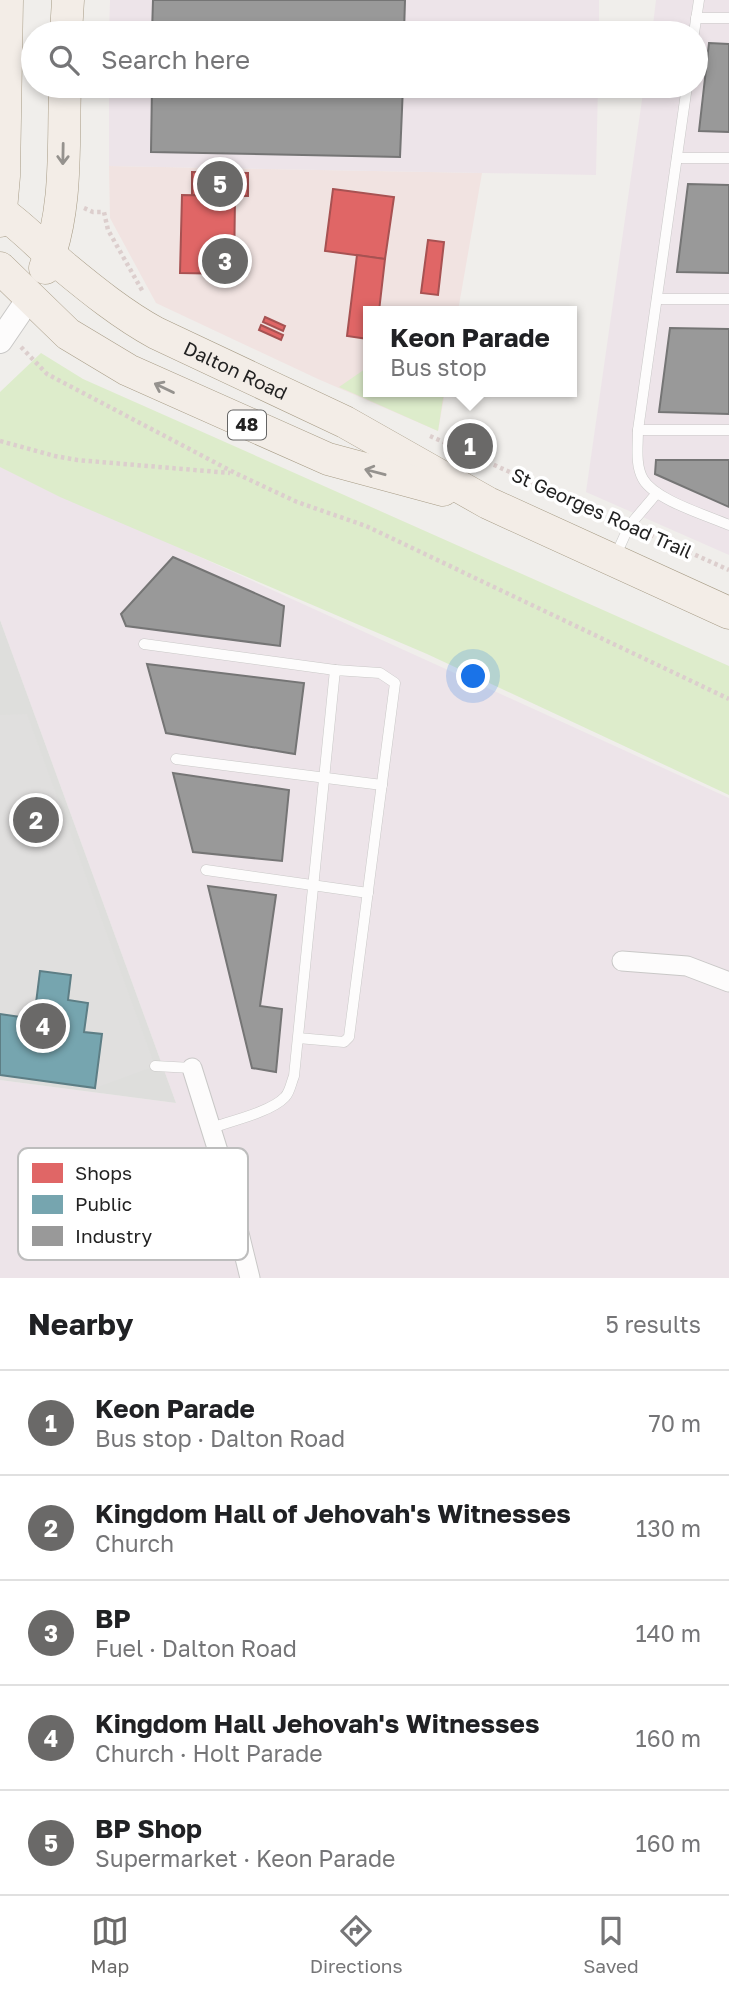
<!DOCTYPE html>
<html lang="en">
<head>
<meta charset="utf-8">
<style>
  body { margin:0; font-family:"Golos Text",sans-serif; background:#f6f6f6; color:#202124 }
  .you { position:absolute; left:474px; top:677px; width:24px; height:24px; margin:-18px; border:5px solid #fff; border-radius:50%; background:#1a73e8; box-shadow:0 0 0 10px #1a73e833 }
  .badge { display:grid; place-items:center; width:46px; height:46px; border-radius:50%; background:#6a6968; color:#fff; font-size:23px; font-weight:700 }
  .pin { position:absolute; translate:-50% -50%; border:4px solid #fff; box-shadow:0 2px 7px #0006 }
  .popup { position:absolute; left:363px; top:306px; width:214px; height:91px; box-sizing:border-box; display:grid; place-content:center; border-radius:0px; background:#fff; filter:drop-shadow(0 2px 5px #0005); font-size:23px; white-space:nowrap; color:#757577 }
  .popup b { font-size:26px; color:#202124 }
  .popup::after { content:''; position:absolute; left:50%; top:100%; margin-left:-14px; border:14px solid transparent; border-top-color:#fff }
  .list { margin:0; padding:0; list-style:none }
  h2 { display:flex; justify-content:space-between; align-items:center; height:91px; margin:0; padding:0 28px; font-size:30px }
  h2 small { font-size:23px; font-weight:400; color:#757577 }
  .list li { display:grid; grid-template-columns:46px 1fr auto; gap:21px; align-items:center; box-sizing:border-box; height:105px; padding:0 28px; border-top:2px solid #e0e0e0 }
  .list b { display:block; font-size:26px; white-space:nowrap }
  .list p { margin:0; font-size:23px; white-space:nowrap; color:#757577 }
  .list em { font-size:23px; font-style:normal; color:#757577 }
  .icon { flex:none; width:38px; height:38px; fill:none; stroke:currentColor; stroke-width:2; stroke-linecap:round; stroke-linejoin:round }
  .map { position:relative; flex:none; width:729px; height:1278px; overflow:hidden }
  .search { position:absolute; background:#fff; box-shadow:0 4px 10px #0003; left:21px; right:21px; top:21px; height:77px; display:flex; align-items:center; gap:18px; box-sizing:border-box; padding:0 24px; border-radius:38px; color:#757577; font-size:26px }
  .sheet { height:616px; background:#fff }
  nav { display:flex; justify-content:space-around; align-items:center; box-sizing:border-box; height:98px; border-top:2px solid #e0e0e0; background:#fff; font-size:19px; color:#757577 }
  nav a { display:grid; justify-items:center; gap:4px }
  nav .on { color:#6a6968 }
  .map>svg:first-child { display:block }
  .commercial { fill:#f1e3e1 }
  .industrial { fill:#ede4e9 }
  .religious { fill:#dededc }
  .grass { fill:#ddeccb }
  .parking { fill:#e0dfde }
  .shops { fill:#e06666; stroke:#a75252; stroke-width:2 }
  .public { fill:#76a5af; stroke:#5d7e85; stroke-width:2 }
  .industry { fill:#999; stroke:#757575; stroke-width:2 }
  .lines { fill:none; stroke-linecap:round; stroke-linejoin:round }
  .service-casing { stroke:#c9c8c7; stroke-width:11 }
  .minor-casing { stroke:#c9c8c7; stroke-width:21 }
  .tertiary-casing { stroke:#c9c8c7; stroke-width:26 }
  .primary-casing { stroke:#a79c86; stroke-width:33 }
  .path { stroke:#dccecd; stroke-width:4.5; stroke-dasharray:3.5 3.5; stroke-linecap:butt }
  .service { stroke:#fdfcfc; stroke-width:10 }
  .minor { stroke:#fdfcfc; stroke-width:19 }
  .tertiary { stroke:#fdfcfc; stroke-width:24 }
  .primary { stroke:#f3ede7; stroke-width:32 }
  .oneway { stroke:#95928e }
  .labels { text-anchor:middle; stroke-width:7; stroke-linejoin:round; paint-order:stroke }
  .shield { fill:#fff; stroke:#646464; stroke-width:2 }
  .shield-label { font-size:18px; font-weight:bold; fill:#222 }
  .street-label { font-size:19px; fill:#222; stroke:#fff }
  .key { fill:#fff; stroke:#bdbdbd; stroke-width:2 }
  .key-label { font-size:19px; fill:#222 }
</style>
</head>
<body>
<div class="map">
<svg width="729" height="1278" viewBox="0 0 729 1278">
  <rect width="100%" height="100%" fill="#f0eeeb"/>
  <path class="commercial" d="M109 166 482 173 458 311H368V392H445L438 431 318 379 156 303 110 218Z"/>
  <g class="industrial">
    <path d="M110 0H599V33H109Z"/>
    <path d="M656 0H729V555L586 492 644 86H696V33H652Z"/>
    <path d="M109 86H598L596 175 109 166Z"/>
    <path d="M0 466 729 798V1278H0V1080L176 1103 0 620Z"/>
  </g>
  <path class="religious" d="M0 620 176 1103 0 1080Z"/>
  <g class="grass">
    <path d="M41 353 83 379 729 666V795L427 654 60 497 0 467V392Z"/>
    <path d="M368 367V392H444L438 431 339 387Z"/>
  </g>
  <path class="parking" d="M27 714 155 1066 95 1088 84 1032 88 1003 68 1000 71 975 40 971 34 1019 0 1014V715Z"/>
  <g class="shops">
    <path d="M192 172 248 173V196L192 195Z"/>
    <path d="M333 189 394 197 385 259 325 251Z"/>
    <path d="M182 195 235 196 234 274 180 273Z"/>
    <path d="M428 240 444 242 438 295 421 293Z"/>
    <path d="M357 255 385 259 379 311H368V339L347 336Z"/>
    <path d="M265 317 285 326 283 331 263 322Z"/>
    <path d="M261 325 283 335 281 340 259 330Z"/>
  </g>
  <path class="public" d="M40 971 71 975 68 1000 88 1003 84 1032 102 1034 95 1088 0 1075V1014L34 1019Z"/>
  <g class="industry">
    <path d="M153 0H405L404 33H152Z"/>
    <path d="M709 43 729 44V132L699 131Z"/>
    <path d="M152 86H403L400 157 151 152Z"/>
    <path d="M688 184 729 185V273L677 272Z"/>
    <path d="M670 328 729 329V414L659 412Z"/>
    <path d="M656 460H729V507L655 474Z"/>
    <path d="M173 557 284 606 280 646 126 626 121 614Z"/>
    <path d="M147 664 304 683 295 754 166 733Z"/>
    <path d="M173 773 289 790 282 861 193 852Z"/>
    <path d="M208 886 276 895 260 1006 282 1009 276 1072 252 1068Z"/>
  </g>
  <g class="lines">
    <defs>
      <g id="service">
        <path d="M696 18H729"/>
        <path d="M694 33 699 0"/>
        <path d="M687 86 638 430C638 446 635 465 643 479 655 500 706 515 729 525"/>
        <path d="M677 158H729"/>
        <path d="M657 299H729"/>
        <path d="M638 430H729"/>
        <path d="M615 557 629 526 657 493"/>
        <path d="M144 644 335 670"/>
        <path d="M176 759 382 785"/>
        <path d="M206 870 368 893"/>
        <path d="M155 1066 192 1068"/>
        <path d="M211 1128C231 1121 271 1112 285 1097 290 1092 291 1083 294 1076L335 670 380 673 395 683 349 1037 344 1042 298 1038"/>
      </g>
      <g id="minor">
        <path d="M622 961 687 966 729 982"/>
        <path d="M192 1068 222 1164 250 1278"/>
      </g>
      <path id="tertiary" d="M0 341 30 297"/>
      <g id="primary">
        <path d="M66 33 68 0"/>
        <path id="s1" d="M1 212C24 228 42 248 63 266 92 290 123 315 156 333L345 422 488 503 729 613"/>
        <path d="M0 221 4 176 7 0"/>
        <path d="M0 268 68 334 128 370 328 459 443 490"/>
        <path d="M45 268C68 210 63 147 65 86"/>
      </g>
    </defs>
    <use href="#service" class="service-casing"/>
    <use href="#minor" class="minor-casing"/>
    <use href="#tertiary" class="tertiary-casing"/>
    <use href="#primary" class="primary-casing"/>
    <g class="path">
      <path d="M84 208 93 212H104L108 230 143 292"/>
      <path d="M21 347 47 374 235 473 297 502 366 526 729 699"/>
      <path d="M430 436 616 520"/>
      <path d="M0 441 55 456 77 460 230 473"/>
      <path d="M644 532 729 570"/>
    </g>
    <use href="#service" class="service"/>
    <use href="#minor" class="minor"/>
    <use href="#tertiary" class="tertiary"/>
    <use href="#primary" class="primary"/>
  </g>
  <defs><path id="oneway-shaft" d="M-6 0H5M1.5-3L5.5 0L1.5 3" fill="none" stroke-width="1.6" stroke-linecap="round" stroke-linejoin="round" transform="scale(1.75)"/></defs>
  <g class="oneway">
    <use href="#oneway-shaft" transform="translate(63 154) rotate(91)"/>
    <use href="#oneway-shaft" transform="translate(164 388) rotate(-154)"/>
    <use href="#oneway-shaft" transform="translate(375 472) rotate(-165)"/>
  </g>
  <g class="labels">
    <rect class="shield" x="228" y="410.5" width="38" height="29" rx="5"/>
    <g class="shield-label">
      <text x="247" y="431">48</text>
    </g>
    <g class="street-label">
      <text dy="7" stroke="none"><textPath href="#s1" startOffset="285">Dalton Road</textPath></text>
      <text transform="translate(602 513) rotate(24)" y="7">St Georges Road Trail</text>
    </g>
  </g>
  <rect x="18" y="1148" width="230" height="112" rx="10" class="key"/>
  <rect x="32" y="1163" width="31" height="20" fill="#e06666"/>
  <rect x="32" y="1195" width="31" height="19" fill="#76a5af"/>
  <rect x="32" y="1226" width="31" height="20" fill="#999"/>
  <g class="key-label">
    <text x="75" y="1180">Shops</text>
    <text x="75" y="1211">Public</text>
    <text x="75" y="1243">Industry</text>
  </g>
</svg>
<div class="you"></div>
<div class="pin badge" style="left:470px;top:446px">1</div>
<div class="popup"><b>Keon Parade</b>Bus stop</div>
<div class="pin badge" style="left:36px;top:820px">2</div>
<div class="pin badge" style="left:225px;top:261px">3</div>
<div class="pin badge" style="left:43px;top:1026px">4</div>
<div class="pin badge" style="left:220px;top:184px">5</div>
<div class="search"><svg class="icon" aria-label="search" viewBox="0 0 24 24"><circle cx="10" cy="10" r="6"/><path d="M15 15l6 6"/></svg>Search here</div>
</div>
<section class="sheet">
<h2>Nearby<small>5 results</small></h2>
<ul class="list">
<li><span class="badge">1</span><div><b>Keon Parade</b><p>Bus stop · Dalton Road</p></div><em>70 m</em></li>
<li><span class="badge">2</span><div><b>Kingdom Hall of Jehovah's Witnesses</b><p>Church</p></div><em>130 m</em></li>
<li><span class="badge">3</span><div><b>BP</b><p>Fuel · Dalton Road</p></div><em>140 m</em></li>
<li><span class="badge">4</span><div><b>Kingdom Hall Jehovah's Witnesses</b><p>Church · Holt Parade</p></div><em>160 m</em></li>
<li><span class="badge">5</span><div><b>BP Shop</b><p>Supermarket · Keon Parade</p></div><em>160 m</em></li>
</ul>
</section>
<nav>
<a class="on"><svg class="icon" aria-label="map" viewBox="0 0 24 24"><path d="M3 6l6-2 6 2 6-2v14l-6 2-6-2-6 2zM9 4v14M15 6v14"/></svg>Map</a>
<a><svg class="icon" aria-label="directions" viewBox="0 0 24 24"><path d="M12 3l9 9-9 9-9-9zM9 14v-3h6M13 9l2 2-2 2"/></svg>Directions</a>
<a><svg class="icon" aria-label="saved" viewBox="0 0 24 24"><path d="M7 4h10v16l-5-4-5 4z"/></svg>Saved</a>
</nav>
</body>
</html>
